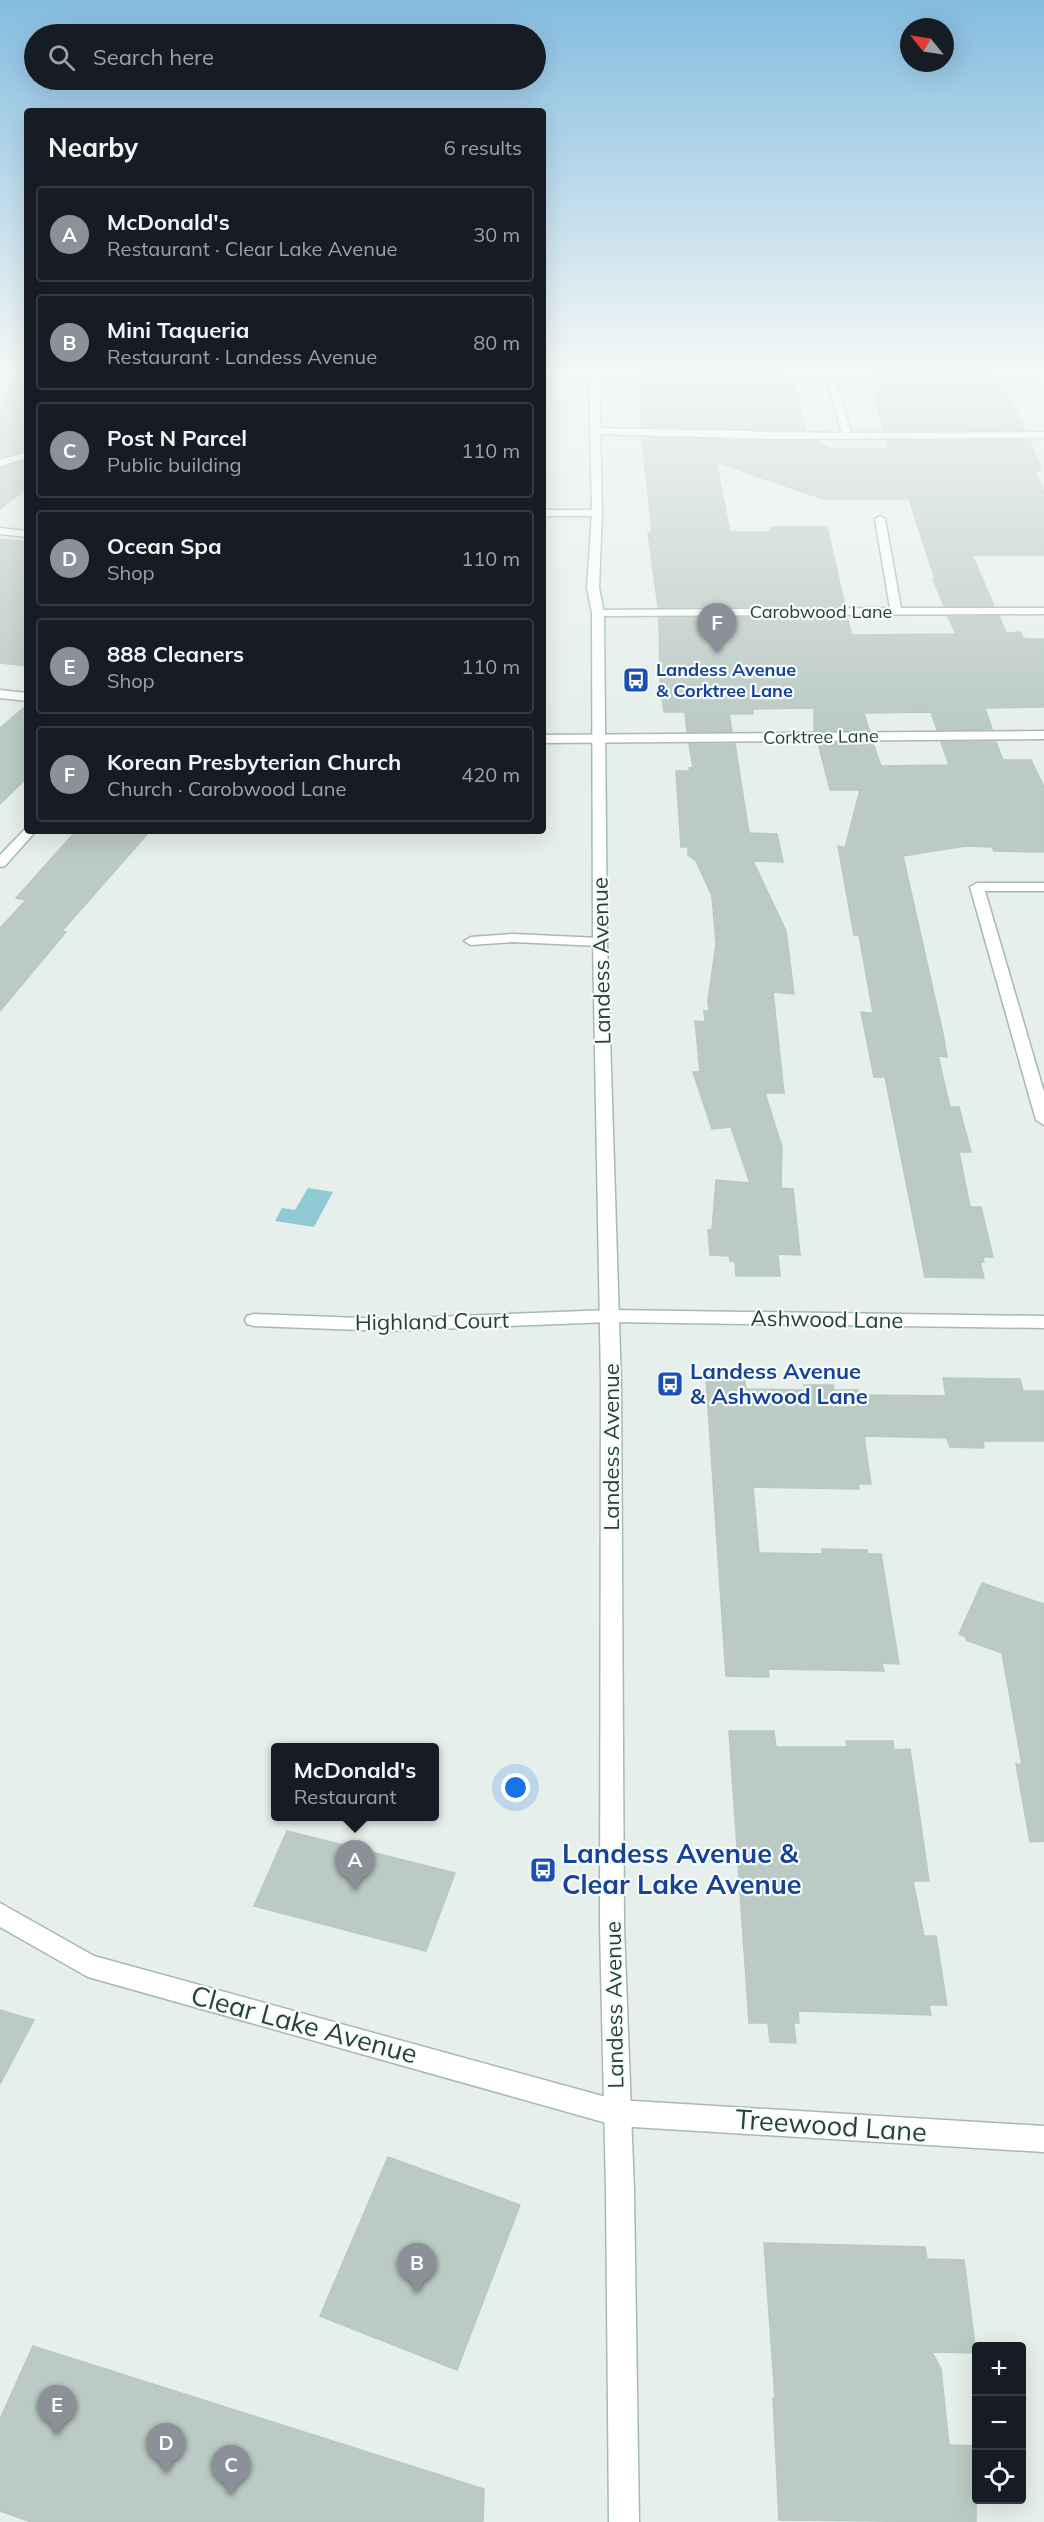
<!DOCTYPE html>
<html lang="en">
<head>
<meta charset="utf-8">
<style>
  body { margin:0; font-family:Mulish,sans-serif; background:#242831; color:#f1f3f6 }
  .controls { position:absolute; right:18px; bottom:18px; display:grid; overflow:hidden; border-radius:6px; box-shadow:0 6px 24px #0002 }
  .controls button { width:54px; height:54px; display:grid; place-items:center; padding:0; border:0; border-bottom:2px solid #363941; background:#171b24; color:#f1f3f6; font:30px sans-serif }
  .compass { position:absolute; left:900px; top:18px; width:54px; height:54px; border-radius:50%; background:#171b24; box-shadow:0 6px 24px #0002; rotate:300deg }
  .you { position:absolute; left:516px; top:1788px; width:21px; height:21px; margin:-15px; border:4px solid #fff; border-radius:50%; background:#1a73e8; box-shadow:0 0 0 9px #1a73e833 }
  .badge { display:grid; place-items:center; width:39px; height:39px; border-radius:50%; background:#8c9099; color:#fff; font-size:20px; font-weight:700 }
  .pin { position:absolute; translate:-50% -50px; filter:drop-shadow(0 2px 3px #0008) }
  .pin::after { content:''; position:absolute; top:32px; width:21px; height:18px; background:inherit; clip-path:polygon(0 0,100% 0,50% 100%) }
  .popup { position:absolute; left:271px; top:1743px; width:168px; height:78px; box-sizing:border-box; display:grid; place-content:center; border-radius:6px; background:#171b24; filter:drop-shadow(0 2px 4px #0005); font-size:20px; white-space:nowrap; color:#9ea1a6 }
  .popup b { font-size:22px; color:#f1f3f6 }
  .popup::after { content:''; position:absolute; left:50%; top:100%; margin-left:-12px; border:12px solid transparent; border-top-color:#171b24 }
  .list { margin:0; padding:0; list-style:none }
  h2 { display:flex; justify-content:space-between; align-items:center; height:78px; margin:0; padding:0 24px; font-size:26px }
  h2 small { font-size:20px; font-weight:400; color:#9ea1a6 }
  .list li { display:grid; grid-template-columns:39px 1fr auto; gap:18px; align-items:center; box-sizing:border-box; height:96px; margin:0 12px 12px; padding:0 12px; border:2px solid #363941; border-radius:6px }
  .list b { display:block; font-size:22px; white-space:nowrap }
  .list p { margin:0; font-size:20px; white-space:nowrap; color:#9ea1a6 }
  .list em { font-size:20px; font-style:normal; color:#9ea1a6 }
  .icon { flex:none; width:33px; height:33px; fill:none; stroke:currentColor; stroke-width:2; stroke-linecap:round; stroke-linejoin:round }
  .map { position:relative; flex:none; width:1044px; height:2522px; overflow:hidden }
  .search { position:absolute; background:#171b24; box-shadow:0 6px 24px #0002; left:24px; top:24px; width:522px; height:66px; display:flex; align-items:center; gap:15px; box-sizing:border-box; padding:0 21px; border-radius:33px; color:#9ea1a6; font-size:22px }
  .panel { position:absolute; background:#171b24; box-shadow:0 6px 24px #0002; left:24px; top:108px; width:522px; height:726px; border-radius:6px }
  .map>svg:first-child { display:block }
  .water { fill:#8ec9d4 }
  .building { fill:#bbcac4; stroke:#b8c9c2; stroke-width:1.5 }
  .lines { fill:none; stroke-linecap:round; stroke-linejoin:round }
  .street-casing { stroke:#a8b8b2; stroke-width:3 }
  .secondary-casing { stroke:#a4bbb3; stroke-width:3 }
  .street { fill:#fff; fill-rule:evenodd }
  .secondary { fill:#fff; fill-rule:evenodd }
  .labels { text-anchor:middle; stroke-width:4.5; stroke-linejoin:round; paint-order:stroke }
  .far-street-label { font-size:18px; fill:#24423a; stroke:#f7fbf9 }
  .far-transit-label { font-size:18px; font-weight:bold; fill:#164399; stroke:#f7fbf9; text-anchor:start }
  .street-label { font-size:22px; fill:#24423a; stroke:#f7fbf9 }
  .transit-label { font-size:22px; font-weight:bold; fill:#164399; stroke:#f7fbf9; text-anchor:start }
  .near-transit-label { font-size:27px; font-weight:bold; fill:#164399; stroke:#f7fbf9; text-anchor:start }
  .near-street-label { font-size:27px; fill:#24423a; stroke:#f7fbf9 }
</style>
</head>
<body>
<div class="map">
<svg width="1044" height="2522" viewBox="0 0 1044 2522">
  <rect width="100%" height="100%" fill="#e6efeb"/>
  <path class="water" d="M308 1188 333 1192 314 1227 275 1221 282 1208 295 1210Z"/>
  <g class="building">
    <path d="M16 373H27V450L0 458V409Z"/>
    <path d="M640 373H789L791 380H794L805 430 641 427Z"/>
    <path d="M868 373H997L1025 430 884 431 874 395H877Z"/>
    <path d="M642 438 818 441 828 448 889 449 887 441 1029 440 1042 470 1035 472 1044 492V555H972L994 606H944L933 579H935L909 499H823L716 462 730 532H769L772 527H827L845 606 658 607 648 532H652Z"/>
    <path d="M27 460V488L0 509V468Z"/>
    <path d="M0 539 27 542V666L0 663Z"/>
    <path d="M999 616 1006 633 1020 632 1023 638 1028 639H1044V707L985 708 992 729 937 730 931 712 864 713 869 730 814 731V708L753 709V714H729L732 731 687 732 685 712H664L660 683 659 618 847 617 852 635 956 634 948 617Z"/>
    <path d="M27 705V778L0 804V728Z"/>
    <path d="M941 742H996L1003 760H1031L1044 787V852L994 851 992 847 965 846 903 856 943 1034 947 1057 938 1056 950 1107H959L971 1152H959L970 1207H981L993 1257H983L984 1262H980L984 1278 925 1277 885 1077H874L861 1012 873 1013 859 935H854L838 846 845 848 860 790H830L818 743H873L881 766 949 765Z"/>
    <path d="M689 744H735L749 833 777 834 783 862 753 861 786 931 794 994 773 992 784 1093H765L782 1147 781 1188 793 1189 800 1255 778 1254 780 1276H736L735 1261H730L729 1256 710 1255 708 1230H712L716 1180 750 1183 731 1127 712 1129 693 1072H700L695 1021 705 1022 704 1011H709L708 1001 716 944 712 896 696 861 688 855V847H681L676 771H690L689 768 693 767Z"/>
    <path d="M76 831H150L62 931 66 932 0 1011V928L26 900 16 898Z"/>
    <path d="M706 1377H744L746 1389 805 1390 804 1385H833L834 1390H858L859 1395 946 1396 943 1378 1020 1379 1023 1391H1044V1441H983L984 1448 950 1447 947 1438 864 1436 871 1484H858L859 1489 753 1487 759 1553 822 1554V1549L867 1550 868 1554H881L899 1664 882 1663 884 1671 768 1669 769 1677 726 1676Z"/>
    <path d="M982 1583 1044 1604V1841L1030 1842 1016 1764 1022 1765 1002 1653 966 1640 967 1637 959 1634Z"/>
    <path d="M729 1731H774L776 1747H847L846 1741H893L894 1750 910 1749 929 1881H913L924 1936H936L947 2005H929L931 2015 798 2011 799 2023H794L796 2043 770 2042 768 2023H749Z"/>
    <path d="M287 1831 455 1873 426 1951 254 1906Z"/>
    <path d="M0 2010 34 2020 0 2084Z"/>
    <path d="M388 2157 520 2205 457 2370 320 2316Z"/>
    <path d="M764 2243 925 2247 927 2259 964 2260 976 2353 932 2352 941 2369 949 2445 976 2446V2522L779 2520 773 2398H775Z"/>
    <path d="M33 2346 484 2489 483 2522H31L0 2511V2419Z"/>
  </g>
  <g class="lines">
    <defs>
      <g id="street">
        <path d="M825 373H834L851 433 1044 432V438L770 439 595 434 590 431 595 428 842 433Z"/>
        <path d="M1036 373H1044V385L1041 384Z"/>
        <path d="M27 452V458L0 466V460Z"/>
        <path d="M543 510H597L602 513 597 516H543Z"/>
        <path d="M880 516 885 519 901 608H1044V614L598 616 592 613 598 610 890 608 875 519Z"/>
        <path d="M0 528 27 531V537L0 534Z"/>
        <path d="M0 690 27 693V701L0 698Z"/>
        <path d="M1044 731V739L543 743V735Z"/>
        <path d="M27 827V831H36L5 866 0 867V855Z"/>
        <path d="M977 883H1044V891H985L1044 1092V1125L1036 1120 970 887Z"/>
        <path d="M513 934 600 938 607 942 600 946 513 942 471 945 464 941 471 937Z"/>
        <path d="M610 1310 1044 1316V1328L610 1322 387 1331 254 1326 247 1324 245 1320 247 1316 254 1314 387 1319Z"/>
        <path d="M0 1903 94 1956 617 2100 1044 2126V2152L617 2126 88 1977 0 1927Z"/>
      </g>
      <path id="secondary" d="M589 373H599L602 513 599 588 604 613 607 942 621 1384 624 1926 634 2191 639 2522H609L606 2191 600 1926 601 1384 593 942 592 613 587 588 592 513Z"/>
    </defs>
    <use href="#street" class="street-casing"/>
    <use href="#secondary" class="secondary-casing"/>
    <use href="#street" class="street"/>
    <use href="#secondary" class="secondary"/>
  </g>
  <linearGradient id="sky" x2="0" y2="1"><stop stop-color="#84bce0"/><stop offset="0.51" stop-color="#f4f8f6"/><stop offset="1" stop-color="#f4f8f6" stop-opacity="0"/></linearGradient>
  <rect width="1044" height="726" fill="url(#sky)"/>
  <defs>
    <symbol id="bus-square" viewBox="-11 -11 22 22"><rect x="-9" y="-9" width="18" height="18" rx="4" fill="#1a4fb4" stroke="#f7fbf9"/><path d="M-5-6H5V4H4V6H2V4H-2V6H-4V4H-5ZM-3.5-4V0h7V-4ZM-3.5 1.2v1.5H-2V1.2ZM2 1.2v1.5H3.5V1.2Z" fill="#fff"/></symbol>
  </defs>
  <g fill-rule="evenodd">
    <use href="#bus-square" x="621" y="665" width="30" height="30"/>
    <use href="#bus-square" x="655" y="1369" width="30" height="30"/>
    <use href="#bus-square" x="528" y="1855" width="30" height="30"/>
  </g>
  <g class="labels">
    <g class="far-street-label">
      <text x="821" y="618">Carobwood Lane</text>
      <text transform="translate(821 737) rotate(-1)" y="6">Corktree Lane</text>
    </g>
    <g class="far-transit-label">
      <text x="656" y="676">Landess Avenue<tspan x="656" dy="21">&amp; Corktree Lane</tspan></text>
    </g>
    <g class="street-label">
      <text transform="translate(601 961) rotate(-91)" y="8">Landess Avenue</text>
      <text transform="translate(827 1319) rotate(1)" y="8">Ashwood Lane</text>
      <text transform="translate(432 1321) rotate(-1)" y="8">Highland Court</text>
      <text transform="translate(611 1447) rotate(-90)" y="8">Landess Avenue</text>
      <text transform="translate(614 2005) rotate(-91)" y="8">Landess Avenue</text>
    </g>
    <g class="transit-label">
      <text x="690" y="1379">Landess Avenue<tspan x="690" dy="25">&amp; Ashwood Lane</tspan></text>
    </g>
    <g class="near-transit-label">
      <text x="562" y="1863">Landess Avenue &amp;<tspan x="562" dy="31">Clear Lake Avenue</tspan></text>
    </g>
    <g class="near-street-label">
      <text transform="translate(304 2025) rotate(15)" y="9">Clear Lake Avenue</text>
      <text transform="translate(831 2126) rotate(4)" y="9">Treewood Lane</text>
    </g>
  </g>
</svg>
<div class="controls">
<button>+</button>
<button>−</button>
<button><svg class="icon" aria-label="locate" viewBox="0 0 24 24"><circle cx="12" cy="12" r="6"/><path d="M12 2v4M12 18v4M2 12h4M18 12h4"/></svg></button>
</div>
<svg class="compass" viewBox="-18 -18 36 36"><path d="M0-13l5 13h-10z" fill="#e53935"/><path d="M0 13l5-13h-10z" fill="#9ea1a6"/></svg>
<div class="you"></div>
<div class="pin badge" style="left:355px;top:1890px">A</div>
<div class="popup"><b>McDonald's</b>Restaurant</div>
<div class="pin badge" style="left:417px;top:2293px">B</div>
<div class="pin badge" style="left:231px;top:2495px">C</div>
<div class="pin badge" style="left:166px;top:2473px">D</div>
<div class="pin badge" style="left:57px;top:2435px">E</div>
<div class="pin badge" style="left:717px;top:653px">F</div>
<div class="search"><svg class="icon" aria-label="search" viewBox="0 0 24 24"><circle cx="10" cy="10" r="6"/><path d="M15 15l6 6"/></svg>Search here</div>
<section class="panel">
<h2>Nearby<small>6 results</small></h2>
<ul class="list">
<li><span class="badge">A</span><div><b>McDonald's</b><p>Restaurant · Clear Lake Avenue</p></div><em>30 m</em></li>
<li><span class="badge">B</span><div><b>Mini Taqueria</b><p>Restaurant · Landess Avenue</p></div><em>80 m</em></li>
<li><span class="badge">C</span><div><b>Post N Parcel</b><p>Public building</p></div><em>110 m</em></li>
<li><span class="badge">D</span><div><b>Ocean Spa</b><p>Shop</p></div><em>110 m</em></li>
<li><span class="badge">E</span><div><b>888 Cleaners</b><p>Shop</p></div><em>110 m</em></li>
<li><span class="badge">F</span><div><b>Korean Presbyterian Church</b><p>Church · Carobwood Lane</p></div><em>420 m</em></li>
</ul>
</section>
</div>
</body>
</html>
